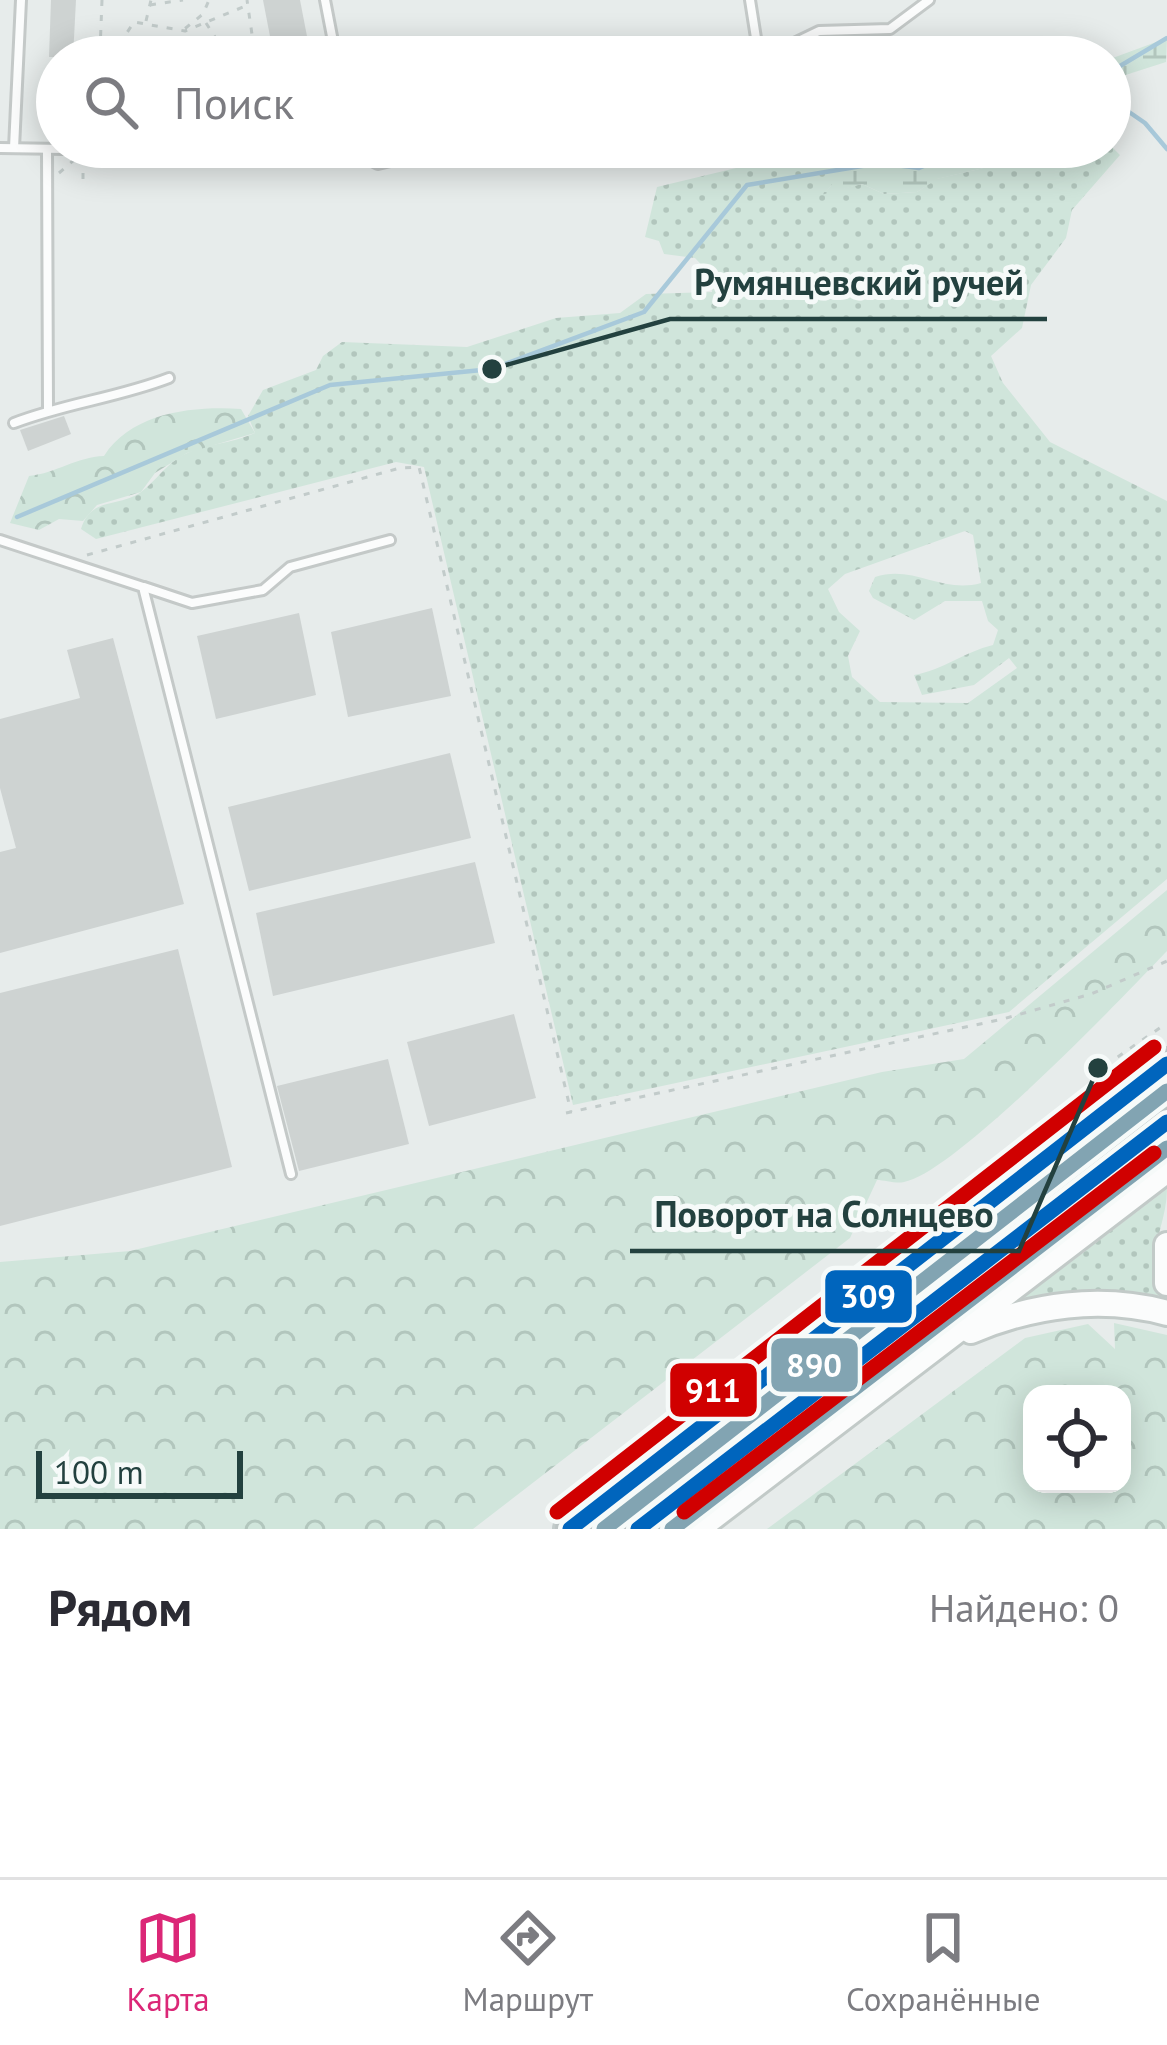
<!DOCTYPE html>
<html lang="ru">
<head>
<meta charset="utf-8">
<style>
  body { margin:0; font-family:"PT Sans",sans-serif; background:#f7f7f7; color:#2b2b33 }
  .controls { position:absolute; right:36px; bottom:36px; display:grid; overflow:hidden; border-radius:24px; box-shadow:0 6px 30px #0003 }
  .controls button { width:108px; height:108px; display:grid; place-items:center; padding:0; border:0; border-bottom:3px solid #e1e1e2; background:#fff; color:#2b2b33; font:60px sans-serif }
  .scale { position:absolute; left:36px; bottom:30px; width:207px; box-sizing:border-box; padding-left:12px; border:6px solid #23413f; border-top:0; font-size:33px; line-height:42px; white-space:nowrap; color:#23413f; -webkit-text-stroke:9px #f6faf9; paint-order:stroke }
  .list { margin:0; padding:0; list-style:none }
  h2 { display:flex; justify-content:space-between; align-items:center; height:156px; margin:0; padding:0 48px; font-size:51px }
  h2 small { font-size:39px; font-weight:400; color:#7c7c81 }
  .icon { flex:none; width:66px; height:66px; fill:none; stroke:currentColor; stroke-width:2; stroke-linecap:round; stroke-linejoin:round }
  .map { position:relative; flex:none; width:1167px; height:1529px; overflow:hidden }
  .search { position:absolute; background:#fff; box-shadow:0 6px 30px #0003; left:36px; right:36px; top:36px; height:132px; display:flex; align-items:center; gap:30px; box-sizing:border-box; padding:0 42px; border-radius:66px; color:#7c7c81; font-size:45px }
  .sheet { height:348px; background:#fff }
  nav { display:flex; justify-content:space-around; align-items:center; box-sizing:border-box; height:168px; border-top:3px solid #e1e1e2; background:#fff; font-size:33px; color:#7c7c81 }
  nav a { display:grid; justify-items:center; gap:6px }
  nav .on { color:#db2777 }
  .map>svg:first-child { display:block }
  .grass { fill:url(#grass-dots); fill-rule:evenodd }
  .forest { fill:url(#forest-crowns); fill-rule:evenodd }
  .wetland { fill:url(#wetland-marsh) }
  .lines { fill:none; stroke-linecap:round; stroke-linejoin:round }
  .stream { stroke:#a8c9da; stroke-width:4.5 }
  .building { fill:#ced3d2 }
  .lane-casing { stroke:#c4c9c8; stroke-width:14 }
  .secondary-casing { stroke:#c2cac8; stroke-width:30 }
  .highway-casing { stroke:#c2cbca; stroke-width:36 }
  .path { stroke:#c2cbca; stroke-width:3; stroke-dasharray:6 9; stroke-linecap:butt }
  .lane { stroke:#fbfcfc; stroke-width:8 }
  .secondary { stroke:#fbfcfc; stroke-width:24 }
  .highway { stroke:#bcc4c4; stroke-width:30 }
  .bus-1-casing { stroke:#f6faf9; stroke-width:24 }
  .bus-2-casing { stroke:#f6faf9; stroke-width:24 }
  .bus-3-casing { stroke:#f6faf9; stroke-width:24 }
  .bus-1 { stroke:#0065bd; stroke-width:15 }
  .bus-2 { stroke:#82a4b2; stroke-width:15 }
  .bus-3 { stroke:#d00000; stroke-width:15 }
  .leader { fill:none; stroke:#23413f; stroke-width:4.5 }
  .callout-dot { fill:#23413f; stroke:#f6faf9; stroke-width:4.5 }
  .callout-label { font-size:36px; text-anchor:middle; font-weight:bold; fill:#23413f; stroke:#f6faf9; stroke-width:10; stroke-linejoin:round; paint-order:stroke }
  .line-badge { stroke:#f6faf9; stroke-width:4.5 }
  .badge-label { font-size:33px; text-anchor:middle; font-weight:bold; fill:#fff }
</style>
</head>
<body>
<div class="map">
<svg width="1167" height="1529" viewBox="0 0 1167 1529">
  <defs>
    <pattern id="grass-dots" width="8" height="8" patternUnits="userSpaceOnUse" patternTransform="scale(3)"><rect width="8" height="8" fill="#d0e5db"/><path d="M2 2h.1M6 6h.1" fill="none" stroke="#b2c6bd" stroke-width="1.8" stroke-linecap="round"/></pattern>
    <pattern id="forest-crowns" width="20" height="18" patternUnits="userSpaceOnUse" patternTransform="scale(3)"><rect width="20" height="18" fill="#d0e5db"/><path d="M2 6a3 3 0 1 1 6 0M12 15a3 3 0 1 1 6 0" fill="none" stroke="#b2c6bd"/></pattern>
    <pattern id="wetland-marsh" width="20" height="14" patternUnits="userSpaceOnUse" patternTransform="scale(3)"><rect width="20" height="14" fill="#d0e5db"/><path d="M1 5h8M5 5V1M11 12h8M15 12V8" fill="none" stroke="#b2c6bd"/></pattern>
  </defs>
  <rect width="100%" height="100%" fill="#e7eceb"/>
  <g class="grass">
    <path d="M1110 145 1120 155 1072 210 1066 238 1031 285 1022 328 991 356 1003 383 1050 442 1167 501V879L1009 1012 573 1105 424 467 396 462 96 539 81 529C91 496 119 508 141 492 157 480 165 465 183 455 206 443 231 444 255 433L248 416 263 390 316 370 323 356 342 342 467 347 556 318 620 313 646 294 712 292 711 275 695 258 664 254 659 241 645 237 657 187 761 162 792 165 834 156 832 185 824 193 862 184 884 194 917 192 936 179 988 167 1019 147ZM965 531 973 535 981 583C942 594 913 564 875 577L869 591 873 598 914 620 945 601H982L988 621 998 630 993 645C964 652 943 670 914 675L922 695 974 685 1009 658 1017 668 968 703 880 702 852 677 848 656 860 631 839 612 828 589 845 574Z"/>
    <path d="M1167 1189C1167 1229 1139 1263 1164 1301L1015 1304Z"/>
  </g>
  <g class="forest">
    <path d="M241 409 255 433 187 453 155 473 141 492 97 505 83 521 59 519 39 530 10 523 29 476C57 473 76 457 104 456 132 412 194 406 241 409Z"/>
    <path d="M1167 890V951C1125 995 955 1173 904 1182 897 1184 884 1180 877 1180L850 1238 473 1529H0V1262L130 1251 882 1072 964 1059Z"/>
    <path d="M1114 1323 1167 1335V1529H767L1025 1338 1088 1324 1115 1349ZM1032 1394H1122V1484H1032Z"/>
  </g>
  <g class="wetland">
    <path d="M1167 38 1166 62 1110 80V59Z"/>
    <path d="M841 147H1019L988 167 937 179 917 192 884 194 862 184 821 195 832 185 829 171Z"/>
  </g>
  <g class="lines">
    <g class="stream">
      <path d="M1110 72 1167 38"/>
      <path d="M1116 103 1145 123 1167 149"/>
      <path d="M17 517 330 385 492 369 644 312 747 185 880 163 919 168 968 147"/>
    </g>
  </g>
  <g class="building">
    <path d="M51 0H76L73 57H49Z"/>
    <path d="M263 0H300L311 57H274Z"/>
    <path d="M64 416 71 434 28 451 20 430Z"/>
    <path d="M432 608 451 696 348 717 331 632Z"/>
    <path d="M299 613 316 695 216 719 197 636Z"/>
    <path d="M113 638 184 904 0 953V852L16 848 0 788V719L80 698 67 650Z"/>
    <path d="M450 753 471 838 249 891 228 807Z"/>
    <path d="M475 862 495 943 273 996 256 913Z"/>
    <path d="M178 949 232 1167 0 1226V993Z"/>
    <path d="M514 1014 536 1098 429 1126 407 1042Z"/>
    <path d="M388 1059 409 1144 299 1171 277 1086Z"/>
  </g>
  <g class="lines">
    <defs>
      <g id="lane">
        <path d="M325 0 336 57"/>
        <path d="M750 0 759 57"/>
        <path d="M765 57 819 31 890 29 929 0"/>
        <path d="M345 147 378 164 449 147"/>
        <path d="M0 148 314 153 336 147"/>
        <path d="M14 148 21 0"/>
        <path d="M47 149 48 409"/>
        <path d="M14 423C66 403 117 398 169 378"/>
        <path d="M0 540 143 587 291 1174"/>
        <path d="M144 587 192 603 263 590 290 567 390 540"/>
      </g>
      <g id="secondary">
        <path d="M1167 1245V1283"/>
        <path d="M971 1331C1032 1305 1101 1295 1167 1313"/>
        <path d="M697 1529 1167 1170"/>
      </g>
      <g id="highway">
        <path d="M570 1529 1167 1064"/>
        <path d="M638 1529 1167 1122"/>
      </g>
    </defs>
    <use href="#lane" class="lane-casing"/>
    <use href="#secondary" class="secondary-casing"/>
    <use href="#highway" class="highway-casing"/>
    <g class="path">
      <path d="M102 0 100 51 105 57"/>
      <path d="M150 5 183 0"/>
      <path d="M146 21 151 0"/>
      <path d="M206 23 227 56"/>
      <path d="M111 57 134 22 185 31 248 5"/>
      <path d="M182 57V31L203 14 209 0"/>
      <path d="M227 57 246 56 254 48 247 0"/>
      <path d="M83 158V180"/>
      <path d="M59 173 74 160"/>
      <path d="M87 555 400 468 419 467 571 1112"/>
      <path d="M1093 1074 1167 1023"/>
      <path d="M566 1113 1003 1019 1091 994 1167 961"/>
    </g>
    <use href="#lane" class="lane"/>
    <use href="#secondary" class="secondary"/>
    <use href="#highway" class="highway"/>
    <defs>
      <g id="bus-1">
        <path d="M570 1529 1167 1064"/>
        <path d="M638 1529 1167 1122"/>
      </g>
      <g id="bus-2">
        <path d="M604 1529 1167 1091"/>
        <path d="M672 1529 1167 1148"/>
      </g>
      <g id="bus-3">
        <path d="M557 1512 1154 1047"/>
        <path d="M684 1512 1154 1153"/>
      </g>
    </defs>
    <use href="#bus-1" class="bus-1-casing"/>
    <use href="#bus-2" class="bus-2-casing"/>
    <use href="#bus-3" class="bus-3-casing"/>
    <use href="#bus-1" class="bus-1"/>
    <use href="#bus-2" class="bus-2"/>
    <use href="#bus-3" class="bus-3"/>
  </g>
  <path class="leader" d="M492 369L670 319H1047M1098 1068L1019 1251H630"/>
  <g class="callout-dot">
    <circle cx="492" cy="369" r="12"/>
    <circle cx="1098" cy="1068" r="12"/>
  </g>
  <g class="callout-label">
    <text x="859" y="295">Румянцевский ручей</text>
    <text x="824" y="1227">Поворот на Солнцево</text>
  </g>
  <g class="line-badge">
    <rect x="823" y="1268" width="91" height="57" rx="12" fill="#0065bd"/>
    <rect x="769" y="1336" width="91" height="58" rx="12" fill="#82a4b2"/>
    <rect x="668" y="1361" width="91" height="58" rx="12" fill="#d00000"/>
  </g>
  <g class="badge-label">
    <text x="868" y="1308">309</text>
    <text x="814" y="1377">890</text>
    <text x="713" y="1402">911</text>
  </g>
</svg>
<div class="controls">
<button><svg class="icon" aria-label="locate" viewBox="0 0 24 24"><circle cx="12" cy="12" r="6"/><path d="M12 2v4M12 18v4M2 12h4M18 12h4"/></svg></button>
</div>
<div class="scale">100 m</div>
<div class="search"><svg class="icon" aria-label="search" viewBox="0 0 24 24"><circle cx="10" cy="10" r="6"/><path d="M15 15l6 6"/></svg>Поиск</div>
</div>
<section class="sheet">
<h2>Рядом<small>Найдено: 0</small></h2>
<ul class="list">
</ul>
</section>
<nav>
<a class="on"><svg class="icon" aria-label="map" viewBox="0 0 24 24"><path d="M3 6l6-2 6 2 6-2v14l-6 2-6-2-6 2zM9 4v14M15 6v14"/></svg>Карта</a>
<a><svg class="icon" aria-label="directions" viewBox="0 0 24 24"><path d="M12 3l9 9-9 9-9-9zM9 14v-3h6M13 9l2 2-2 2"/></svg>Маршрут</a>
<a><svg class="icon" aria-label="saved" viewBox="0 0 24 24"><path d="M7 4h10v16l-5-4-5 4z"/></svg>Сохранённые</a>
</nav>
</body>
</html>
